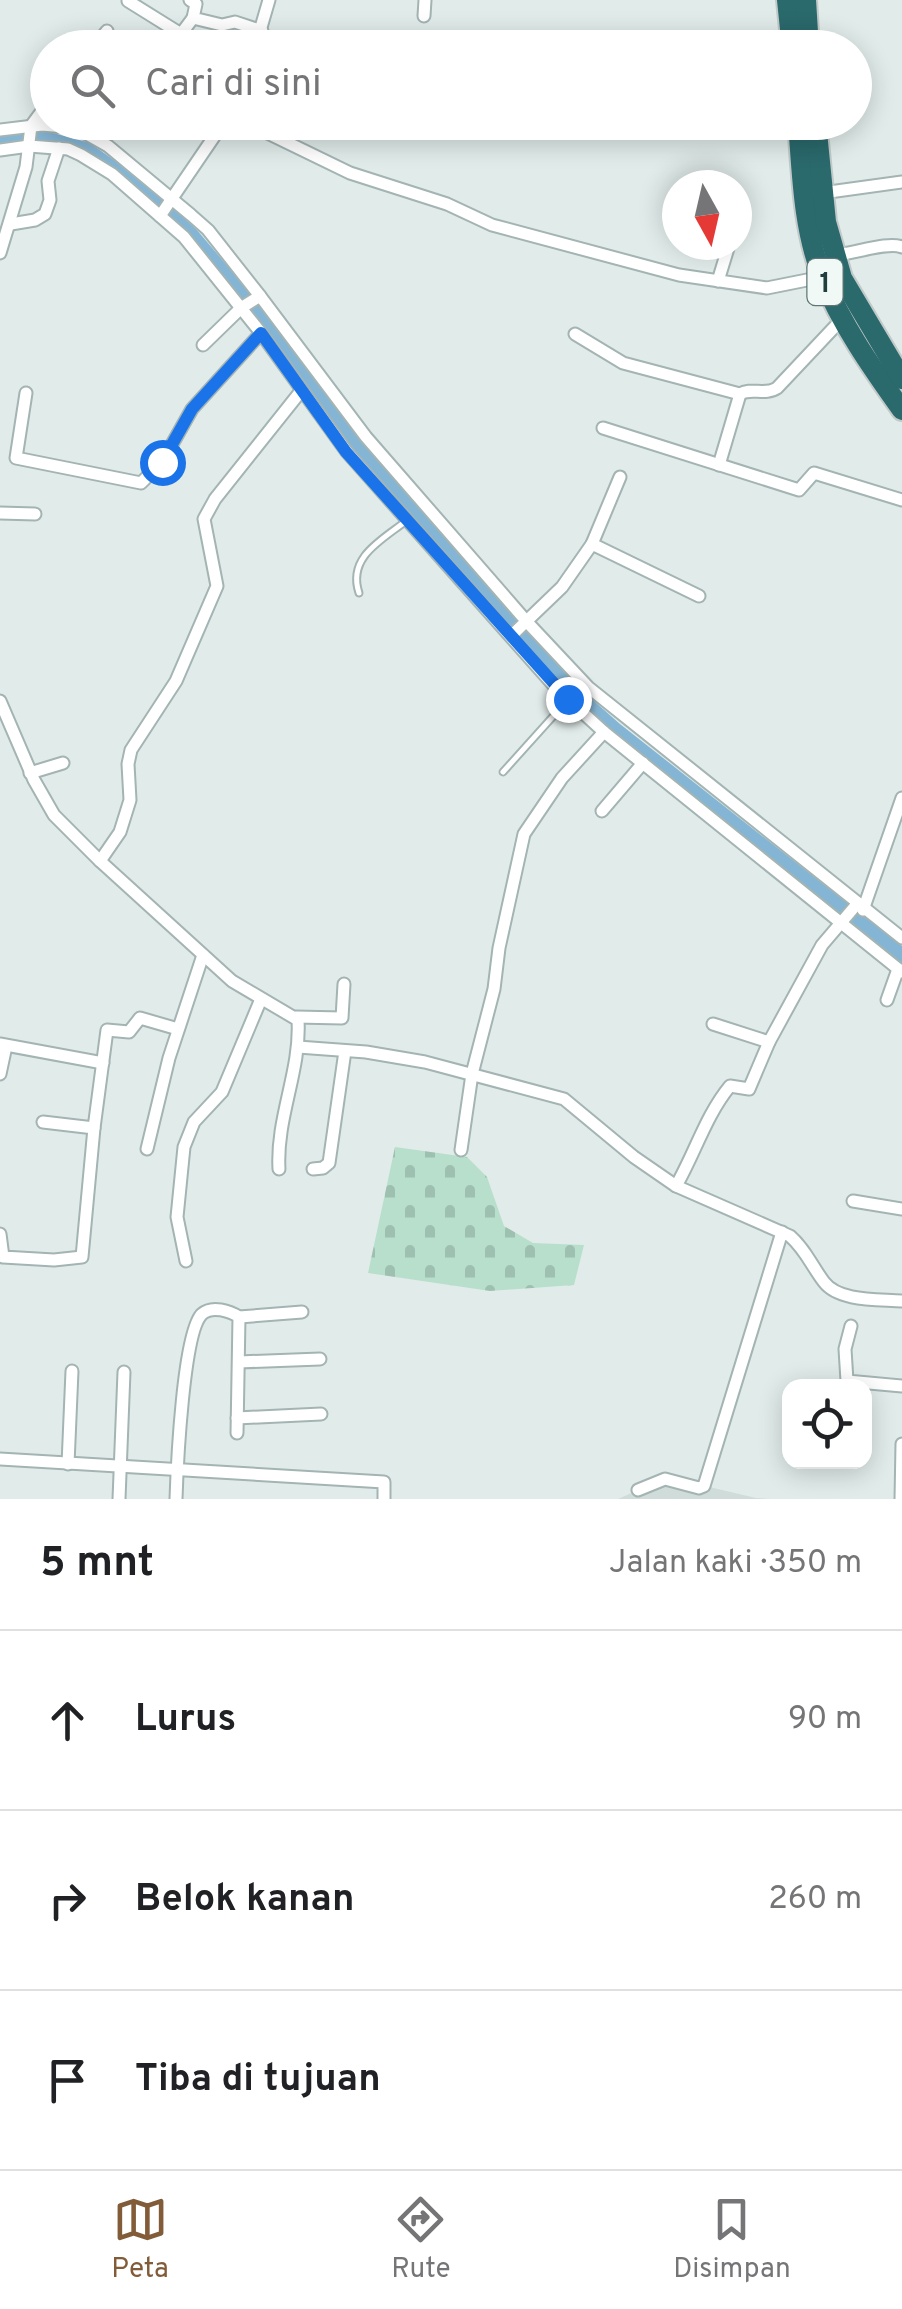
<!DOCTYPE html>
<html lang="id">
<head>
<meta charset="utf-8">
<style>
  body { margin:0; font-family:Overpass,sans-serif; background:#f6f6f6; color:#202124 }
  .controls { position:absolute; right:30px; bottom:30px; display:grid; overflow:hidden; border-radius:20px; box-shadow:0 5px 25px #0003 }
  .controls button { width:90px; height:90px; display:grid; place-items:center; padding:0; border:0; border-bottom:2px solid #e0e0e0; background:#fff; color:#202124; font:50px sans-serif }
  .compass { position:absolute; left:662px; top:170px; width:90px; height:90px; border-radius:50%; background:#fff; box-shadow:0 5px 25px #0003; rotate:172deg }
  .stop { position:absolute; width:30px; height:30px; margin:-22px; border:8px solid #1a73e8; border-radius:50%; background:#fff }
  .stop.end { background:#1a73e8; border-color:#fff; box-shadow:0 2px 10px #0008 }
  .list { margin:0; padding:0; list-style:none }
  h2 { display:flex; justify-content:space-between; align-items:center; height:130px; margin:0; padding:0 40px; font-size:42px }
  h2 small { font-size:32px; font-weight:400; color:#757577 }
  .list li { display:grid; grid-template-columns:65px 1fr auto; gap:30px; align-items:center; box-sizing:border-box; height:180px; padding:0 40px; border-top:2px solid #e0e0e0 }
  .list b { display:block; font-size:38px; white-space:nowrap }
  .list em { font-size:32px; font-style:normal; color:#757577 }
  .icon { flex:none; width:55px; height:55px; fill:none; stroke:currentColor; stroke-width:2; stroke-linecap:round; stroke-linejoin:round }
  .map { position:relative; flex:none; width:902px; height:1499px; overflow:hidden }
  .search { position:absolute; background:#fff; box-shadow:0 5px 25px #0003; left:30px; right:30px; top:30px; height:110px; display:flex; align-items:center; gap:25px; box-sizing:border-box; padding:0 35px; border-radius:55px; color:#757577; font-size:38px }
  .sheet { height:670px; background:#fff }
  nav { display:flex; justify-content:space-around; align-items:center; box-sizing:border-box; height:140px; border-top:2px solid #e0e0e0; background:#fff; font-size:28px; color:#757577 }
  nav a { display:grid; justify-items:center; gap:5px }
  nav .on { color:#825c39 }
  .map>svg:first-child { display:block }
  .built { fill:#cfdcd9 }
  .cemetery { fill:url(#cemetery-stones) }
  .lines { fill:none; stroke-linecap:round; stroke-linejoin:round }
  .canal { stroke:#85b5d5; stroke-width:14 }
  .lane-casing { stroke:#a3b4b3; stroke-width:9 }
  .street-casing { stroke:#a3b4b3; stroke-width:15 }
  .highway-casing { stroke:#c1c9c9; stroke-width:24 }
  .lane { stroke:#fff; stroke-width:5 }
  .street { stroke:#fff; stroke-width:11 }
  .highway { stroke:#2a696c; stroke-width:20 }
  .route { stroke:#1a73e8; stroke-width:12 }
  .labels { text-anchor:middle; stroke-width:10; stroke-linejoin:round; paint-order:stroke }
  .shield { fill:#f1f9f7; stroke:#5f7675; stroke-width:2.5 }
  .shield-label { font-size:28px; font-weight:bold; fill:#203e3d }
</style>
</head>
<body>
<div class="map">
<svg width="902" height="1499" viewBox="0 0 902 1499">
  <defs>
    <pattern id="cemetery-stones" width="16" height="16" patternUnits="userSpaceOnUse" patternTransform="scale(2.5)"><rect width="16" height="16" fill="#b8dfcc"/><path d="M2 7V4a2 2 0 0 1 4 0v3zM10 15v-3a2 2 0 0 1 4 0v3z" fill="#9ec0b0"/></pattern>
  </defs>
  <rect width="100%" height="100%" fill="#e1ecea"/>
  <path class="built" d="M667 1477 756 1498 771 1499H618Z"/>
  <path class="cemetery" d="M395 1147 467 1157 487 1177 504 1226 533 1243 584 1245 574 1285 490 1291 368 1273Z"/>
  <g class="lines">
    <path class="canal" d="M0 144 37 136 86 149 140 187 192 235 265 321 349 437 571 690 615 729 902 955"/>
    <defs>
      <g id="lane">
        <path d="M359 593C347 557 382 540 406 521"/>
        <path d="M503 772 566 702"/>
      </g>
      <g id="street">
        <path d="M190 0 196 4 193 18 222 25 235 22 262 31"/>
        <path d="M128 1 181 34 193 18"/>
        <path d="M424 16 425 0"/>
        <path d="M93 48 107 31"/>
        <path d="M255 48 269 0"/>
        <path d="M245 122 350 173 447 204 492 225 679 275 767 288 822 277"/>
        <path d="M0 130 42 125 76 128 108 146 191 215 208 230 260 296 366 437 527 622 588 687 902 938"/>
        <path d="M0 150 29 146 68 149 81 155 112 174 184 237 261 333 347 452 558 690 604 732 902 972"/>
        <path d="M822 193 902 182"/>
        <path d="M160 216 224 122"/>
        <path d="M11 224 35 220 45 214 50 200 48 181 59 148"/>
        <path d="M0 253 26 167 31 126 48 103"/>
        <path d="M835 255C853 254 888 241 902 247"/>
        <path d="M718 281 729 245"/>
        <path d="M575 334 623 363 740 394C751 387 765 396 777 388L843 318"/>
        <path d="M203 345 241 308 260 296"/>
        <path d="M26 393 16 458 141 483 162 462 192 409 261 333"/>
        <path d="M603 428 799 490 814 473 902 500"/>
        <path d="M719 465 740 394"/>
        <path d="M0 513 35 514"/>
        <path d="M592 544 620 477"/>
        <path d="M511 636 562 587 592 544 699 596"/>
        <path d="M0 701 34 780 54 815 100 861 232 981 298 1020C301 1071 276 1117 279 1169"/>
        <path d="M30 773 63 763"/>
        <path d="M602 811 643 763"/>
        <path d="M100 861 120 832 130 800 128 764 131 750 176 681 217 586 204 519 215 499 301 391"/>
        <path d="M863 910 902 798"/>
        <path d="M887 1000 898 969"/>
        <path d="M296 1017 342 1018 344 984"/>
        <path d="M713 1024 769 1042 822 945 857 904"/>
        <path d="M0 1044 103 1063"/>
        <path d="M298 1047 366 1052 425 1062 564 1099 634 1157 676 1186 790 1236C806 1250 811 1265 824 1282 839 1302 879 1299 902 1301"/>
        <path d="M0 1074 6 1046"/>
        <path d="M43 1122 94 1128 107 1030 129 1032 140 1018 178 1029"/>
        <path d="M147 1149 169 1058 203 955"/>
        <path d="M461 1150 472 1074 494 989 499 948 524 834 562 778 604 732"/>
        <path d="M313 1169 323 1168 329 1163 345 1051"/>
        <path d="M676 1186C695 1153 706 1115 730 1086L749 1089 769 1042"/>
        <path d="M853 1201 902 1209"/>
        <path d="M0 1234 3 1257 54 1260 82 1257 94 1128"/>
        <path d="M186 1261 177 1217 184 1147 194 1122 222 1092 261 999"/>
        <path d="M239 1317 302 1312"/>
        <path d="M851 1326 845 1349 847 1381 902 1386"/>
        <path d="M239 1362 320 1359"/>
        <path d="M237 1418 321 1414"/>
        <path d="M0 1459 384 1482V1499"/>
        <path d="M68 1464 72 1371"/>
        <path d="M638 1490 665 1479 699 1488 704 1486 782 1232"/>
        <path d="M119 1499 124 1372"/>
        <path d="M176 1499C177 1468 183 1332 202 1314 212 1305 230 1311 239 1317L237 1433"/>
        <path d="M901 1499 902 1444"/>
      </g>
      <g id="highway">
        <path d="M787 0 792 48"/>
        <path d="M806 0 809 48"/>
        <path d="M798 122C802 173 803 228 822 276 841 324 872 368 902 410"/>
        <path d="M816 122 826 222 842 278 902 379"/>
      </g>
    </defs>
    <use href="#lane" class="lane-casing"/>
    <use href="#street" class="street-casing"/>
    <use href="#highway" class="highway-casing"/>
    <use href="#lane" class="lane"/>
    <use href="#street" class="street"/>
    <use href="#highway" class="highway"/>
  </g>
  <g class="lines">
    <path class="route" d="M162 462 192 409 261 333 346 452 568 699"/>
  </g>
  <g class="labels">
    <rect class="shield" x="807.5" y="259" width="35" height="46" rx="8"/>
    <g class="shield-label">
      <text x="825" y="292">1</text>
    </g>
  </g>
</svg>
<div class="controls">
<button><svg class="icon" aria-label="locate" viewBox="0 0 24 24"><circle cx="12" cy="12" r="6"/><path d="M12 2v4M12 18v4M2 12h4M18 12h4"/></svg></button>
</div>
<svg class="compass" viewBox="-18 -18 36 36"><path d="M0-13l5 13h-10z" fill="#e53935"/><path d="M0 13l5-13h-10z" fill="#757577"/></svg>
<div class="stop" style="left:162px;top:462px"></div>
<div class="stop end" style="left:568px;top:699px"></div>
<div class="search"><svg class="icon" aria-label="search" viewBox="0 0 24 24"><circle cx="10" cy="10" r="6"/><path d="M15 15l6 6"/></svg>Cari di sini</div>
</div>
<section class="sheet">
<h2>5 mnt<small>Jalan kaki · 350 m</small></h2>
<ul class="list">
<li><svg class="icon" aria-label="ahead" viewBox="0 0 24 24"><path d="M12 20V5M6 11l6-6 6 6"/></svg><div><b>Lurus</b></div><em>90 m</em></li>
<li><svg class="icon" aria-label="right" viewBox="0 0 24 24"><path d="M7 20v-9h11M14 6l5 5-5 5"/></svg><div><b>Belok kanan</b></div><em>260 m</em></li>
<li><svg class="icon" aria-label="arrive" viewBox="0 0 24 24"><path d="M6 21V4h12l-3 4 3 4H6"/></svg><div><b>Tiba di tujuan</b></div></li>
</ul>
</section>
<nav>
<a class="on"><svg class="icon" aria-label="map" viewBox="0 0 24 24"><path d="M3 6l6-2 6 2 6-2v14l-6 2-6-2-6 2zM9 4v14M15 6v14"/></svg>Peta</a>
<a><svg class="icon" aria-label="directions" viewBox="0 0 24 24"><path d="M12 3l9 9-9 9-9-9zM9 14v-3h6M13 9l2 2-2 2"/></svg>Rute</a>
<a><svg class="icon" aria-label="saved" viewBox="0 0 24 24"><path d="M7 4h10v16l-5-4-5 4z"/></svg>Disimpan</a>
</nav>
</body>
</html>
